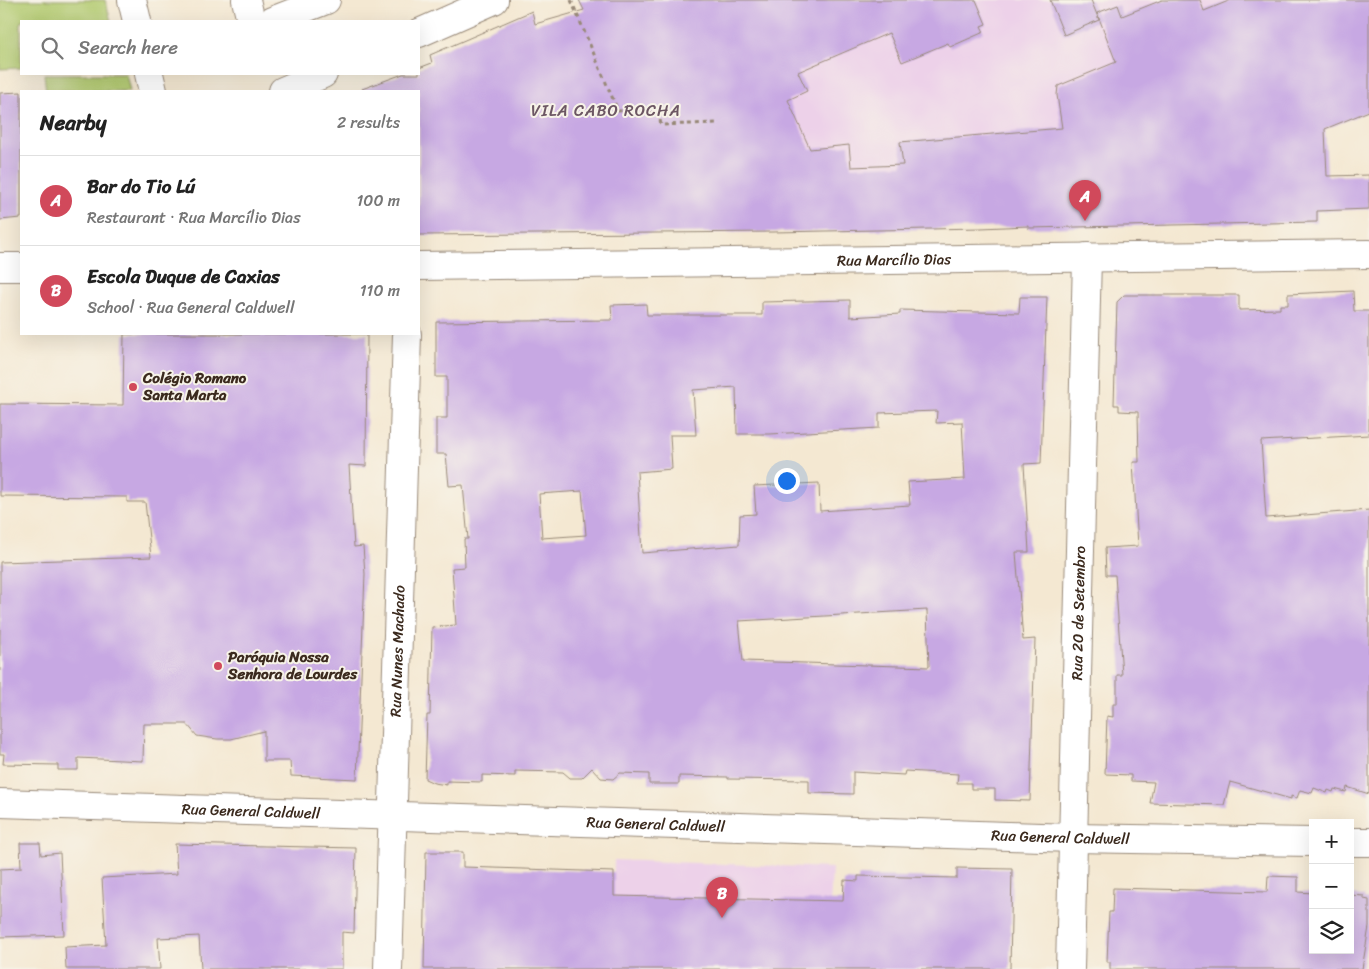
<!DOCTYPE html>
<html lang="en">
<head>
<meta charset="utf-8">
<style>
  body { margin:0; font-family:Sriracha,sans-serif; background:#f2f2f2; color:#222 }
  .controls { position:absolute; right:15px; bottom:15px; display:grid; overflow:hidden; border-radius:0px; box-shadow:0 5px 20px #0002 }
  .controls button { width:45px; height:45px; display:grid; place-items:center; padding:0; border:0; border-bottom:1px solid #e0e0e0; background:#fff; color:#222; font:25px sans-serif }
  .you { position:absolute; left:786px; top:480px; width:18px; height:18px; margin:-12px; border:4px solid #fff; border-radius:50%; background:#1a73e8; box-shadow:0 0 0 8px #1a73e833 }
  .badge { display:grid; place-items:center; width:32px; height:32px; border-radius:50%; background:#d1495b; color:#fff; font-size:16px; font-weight:700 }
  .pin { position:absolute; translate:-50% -41px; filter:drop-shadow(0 1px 2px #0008) }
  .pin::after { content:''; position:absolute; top:26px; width:18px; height:15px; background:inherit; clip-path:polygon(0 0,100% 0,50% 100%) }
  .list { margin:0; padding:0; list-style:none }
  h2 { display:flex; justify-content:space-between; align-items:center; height:65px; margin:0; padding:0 20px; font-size:21px }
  h2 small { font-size:16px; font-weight:400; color:#767676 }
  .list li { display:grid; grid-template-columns:32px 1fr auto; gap:15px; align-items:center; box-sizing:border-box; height:90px; padding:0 20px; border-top:1px solid #e0e0e0 }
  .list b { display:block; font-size:19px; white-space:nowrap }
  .list p { margin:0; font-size:16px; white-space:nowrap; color:#767676 }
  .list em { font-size:16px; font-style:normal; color:#767676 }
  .icon { flex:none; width:28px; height:28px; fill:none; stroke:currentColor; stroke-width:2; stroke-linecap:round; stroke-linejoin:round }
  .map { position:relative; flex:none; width:1369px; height:969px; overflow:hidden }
  .search { position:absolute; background:#fff; box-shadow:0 5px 20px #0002; left:20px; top:20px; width:400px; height:55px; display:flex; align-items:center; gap:12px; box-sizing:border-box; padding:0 18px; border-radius:0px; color:#767676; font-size:19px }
  .panel { position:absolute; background:#fff; box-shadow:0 5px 20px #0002; left:20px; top:90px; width:400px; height:245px; border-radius:0px }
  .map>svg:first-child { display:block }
  .built { fill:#edd1e9 }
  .green { fill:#b2ca6f; stroke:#767a46 }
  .building { fill:#c7a8e3; fill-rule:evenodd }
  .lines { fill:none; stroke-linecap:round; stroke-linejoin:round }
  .minor-casing { stroke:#988978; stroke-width:30 }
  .path { stroke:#988978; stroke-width:3; stroke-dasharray:4 4; stroke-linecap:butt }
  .minor { stroke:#fff; stroke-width:28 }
  .poi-dot { fill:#d1495b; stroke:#f7f3e8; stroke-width:2 }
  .labels { text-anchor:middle; stroke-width:4; stroke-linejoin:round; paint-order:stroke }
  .street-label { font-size:15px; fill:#3b2a1e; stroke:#f7f3e8 }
  .poi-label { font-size:15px; font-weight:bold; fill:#3b2a1e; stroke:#f7f3e8; text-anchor:start }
  .neighbourhood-label { font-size:16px; letter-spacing:1px; fill:#6c5663; stroke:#f7f3e8 }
</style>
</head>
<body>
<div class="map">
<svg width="1369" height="969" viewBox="0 0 1369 969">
  <rect width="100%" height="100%" fill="#f7f3e8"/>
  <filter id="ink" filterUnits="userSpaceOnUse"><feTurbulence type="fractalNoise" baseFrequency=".02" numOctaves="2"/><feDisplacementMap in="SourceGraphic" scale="10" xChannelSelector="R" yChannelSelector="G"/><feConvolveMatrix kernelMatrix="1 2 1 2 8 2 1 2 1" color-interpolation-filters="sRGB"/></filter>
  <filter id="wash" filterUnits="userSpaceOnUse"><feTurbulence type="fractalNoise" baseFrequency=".0096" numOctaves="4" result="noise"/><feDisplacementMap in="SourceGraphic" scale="20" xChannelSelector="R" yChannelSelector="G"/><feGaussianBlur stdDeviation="1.12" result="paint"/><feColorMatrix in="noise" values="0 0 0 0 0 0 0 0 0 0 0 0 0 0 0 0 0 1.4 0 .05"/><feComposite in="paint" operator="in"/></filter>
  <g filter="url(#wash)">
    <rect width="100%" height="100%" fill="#f4e8d2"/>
    <g class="built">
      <path d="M682 0H1310L1206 106 903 169 907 230 792 231Z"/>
      <path d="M614 860 832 868 827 969H613Z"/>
    </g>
    <g class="green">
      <path d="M0 0H105L111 21H21V68L0 69Z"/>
      <path d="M44 74H126L130 91H46Z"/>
    </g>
    <g id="blocks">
      <g class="building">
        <path d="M579 0H976L986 24 981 26 984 32 950 47 948 43 902 62 889 33 798 72 807 91 788 100 810 149 849 145 851 167 903 165 900 142 1062 128 1057 95 1058 86 1116 62 1097 13 1118 5 1122 16 1162 0H1200L1204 11 1231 0H1369V111L1325 129 1327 176 1369 175V209L1317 211V222L1028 228V226L981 228 774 232 419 235V91H363L362 89 403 74H419V68L432 63 430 55 532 11 535 24 584 10Z"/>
        <path d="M1050 0H1091L1099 20 1064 35Z"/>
        <path d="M21 92V218L0 220V93Z"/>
        <path d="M1353 291 1354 311H1369V435L1261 441 1266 518 1369 510V794L1347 787 1346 792 1334 789 1333 792 1328 790 1327 793 1314 788 1312 793 1300 790 1297 798 1291 796V799L1230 782 1224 805 1150 803 1154 782 1131 781V775L1105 774 1107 716 1113 717V704H1117V675H1122L1115 575H1106L1105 548 1138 546 1133 462H1139L1138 412 1119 411V405H1114L1117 302 1124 295H1239V310L1280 309V305H1288V294Z"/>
        <path d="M1020 297H1047L1041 463 1024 464 1029 552H1016L1023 640 1035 639 1030 801 995 800V789H971V783H957L958 774 905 771 904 775 853 772V794L809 793V780L728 779V777L679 776V784H649V774L620 773 613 779 601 778 592 768 582 778H570L563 772 515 771V776L482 775V782L447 781V785L434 783 425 779 427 715H430L432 627 456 625 452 568 465 567 464 539H468L463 485 449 486 446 454H436V418H447V377H436V322L612 320 611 305 646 304 647 315H762V302L850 300V317L900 314V310L1019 313ZM736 387 737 434H770L879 428V413L937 411 936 423 962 422 965 479 908 482 910 505 820 511 819 483 754 486 756 514 740 515 739 545 642 553 637 472 672 469 670 435H696L693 390ZM582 491 586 535 542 538 539 494ZM927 610 929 667 743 661 739 621Z"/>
        <path d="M124 334H367L366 466 349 465 354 547 363 546 365 574 357 779 291 776 290 761H264V731L231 739H217L197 736 187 724H144L143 761 78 758V770H58V765L3 764 4 754H0V562L151 557 145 502H127V497L0 496V404L123 405Z"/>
        <path d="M20 843H40L41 855 60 853 64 935 0 937V869L21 868Z"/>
        <path d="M175 844 356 848 354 933 342 932V969H201L199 936 158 938 160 969H66L65 947 106 945 102 878 177 874Z"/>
        <path d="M426 852H463V867L614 872V896L843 901 844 880 858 881V876L957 878V868L1012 869 1010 969H424Z"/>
        <path d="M1268 876 1298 877V892L1313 893V950H1350V895L1364 896V899L1369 900V927L1362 969H1110V962H1107L1109 912H1112L1113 888 1267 892Z"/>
      </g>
    </g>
  </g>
  <g filter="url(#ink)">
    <use href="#blocks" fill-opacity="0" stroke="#988978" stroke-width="1"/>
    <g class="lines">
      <defs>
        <g id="minor">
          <path d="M132 0 137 21"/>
          <path d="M246 0 251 21"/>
          <path d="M272 21 326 0"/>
          <path d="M419 33 494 0"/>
          <path d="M149 74 153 91"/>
          <path d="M283 91 323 74"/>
          <path id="s1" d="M419 266 1369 254"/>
          <path d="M0 267H21"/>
          <path id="s2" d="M0 803 1073 838 1313 842"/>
          <path d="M1350 842H1369"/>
          <path id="s3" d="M388 969 407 334"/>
          <path id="s4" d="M1070 969 1087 257"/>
        </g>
      </defs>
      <use href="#minor" class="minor-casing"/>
      <path class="path" d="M571 0 618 111 637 110 659 114 661 125 717 123"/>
      <use href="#minor" class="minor"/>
    </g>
  </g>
  <g class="poi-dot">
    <circle cx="133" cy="387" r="5"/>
    <circle cx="218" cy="666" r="5"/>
  </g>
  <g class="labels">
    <g class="street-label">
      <text dy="5" stroke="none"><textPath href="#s1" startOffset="475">Rua Marcílio Dias</textPath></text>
      <text dy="5" stroke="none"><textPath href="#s4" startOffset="356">Rua 20 de Setembro</textPath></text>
      <text dy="5" stroke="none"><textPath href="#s3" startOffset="318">Rua Nunes Machado</textPath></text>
      <text dy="5" stroke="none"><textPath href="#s2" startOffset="251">Rua General Caldwell</textPath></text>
      <text dy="5" stroke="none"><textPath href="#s2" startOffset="656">Rua General Caldwell</textPath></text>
      <text dy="5" stroke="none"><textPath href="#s2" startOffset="1061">Rua General Caldwell</textPath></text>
    </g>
    <g class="poi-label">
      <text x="143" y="383">Colégio Romano<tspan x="143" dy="17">Santa Marta</tspan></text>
      <text x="228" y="662">Paróquia Nossa<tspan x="228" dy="17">Senhora de Lourdes</tspan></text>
    </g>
    <g class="neighbourhood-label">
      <text x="606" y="116">VILA CABO ROCHA</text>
    </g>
  </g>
</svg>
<div class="controls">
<button>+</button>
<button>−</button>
<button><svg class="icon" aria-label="layers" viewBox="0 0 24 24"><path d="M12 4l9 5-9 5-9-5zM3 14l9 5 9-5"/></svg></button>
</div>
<div class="you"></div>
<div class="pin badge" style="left:1085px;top:221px">A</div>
<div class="pin badge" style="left:722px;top:918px">B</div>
<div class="search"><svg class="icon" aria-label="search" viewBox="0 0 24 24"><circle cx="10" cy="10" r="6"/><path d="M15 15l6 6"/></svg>Search here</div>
<section class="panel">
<h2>Nearby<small>2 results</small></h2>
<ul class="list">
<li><span class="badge">A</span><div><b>Bar do Tio Lú</b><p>Restaurant · Rua Marcílio Dias</p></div><em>100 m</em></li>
<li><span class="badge">B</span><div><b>Escola Duque de Caxias</b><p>School · Rua General Caldwell</p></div><em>110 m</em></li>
</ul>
</section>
</div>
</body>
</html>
